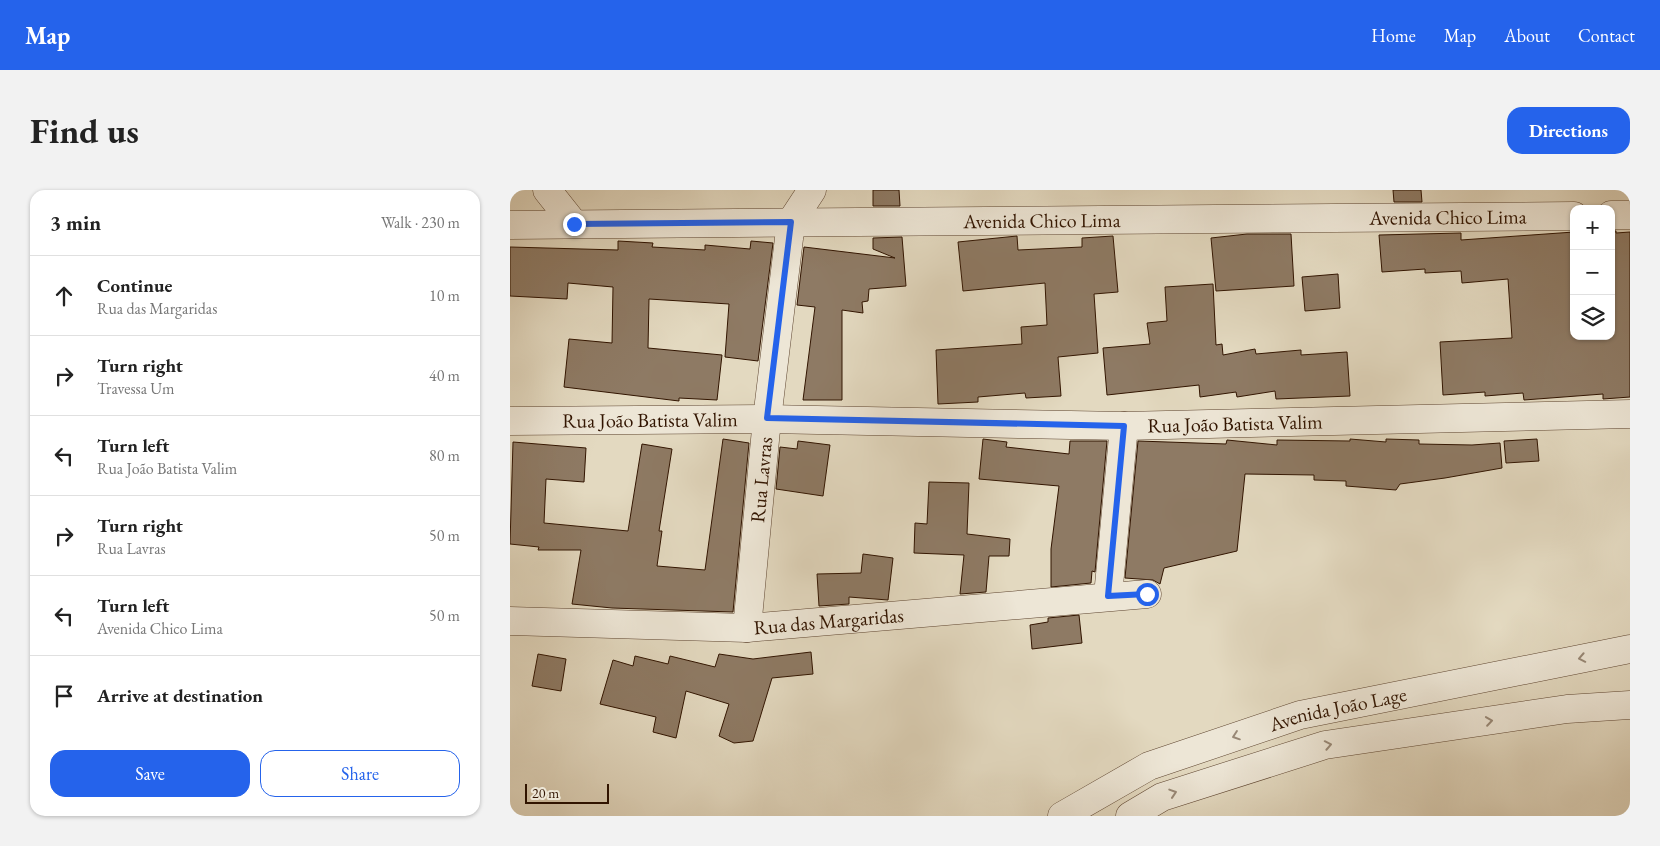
<!DOCTYPE html>
<html lang="en">
<head>
<meta charset="utf-8">
<style>
  body { margin:0; font-family:"EB Garamond",serif; background:#f2f2f2; color:#222 }
  .controls { position:absolute; right:15px; top:15px; display:grid; overflow:hidden; border-radius:10px; box-shadow:0 1px 4px #0004 }
  .controls button { width:45px; height:45px; display:grid; place-items:center; padding:0; border:0; border-bottom:1px solid #e0e0e0; background:#fff; color:#222; font:25px sans-serif }
  .scale { position:absolute; left:15px; bottom:12px; width:84px; box-sizing:border-box; padding-left:5px; border:2px solid #311400; border-top:0; font-size:14px; line-height:18px; white-space:nowrap; color:#311400; -webkit-text-stroke:4px #ede6d6; paint-order:stroke }
  .stop { position:absolute; width:15px; height:15px; margin:-11px; border:4px solid #2563eb; border-radius:50%; background:#fff }
  .stop.end { background:#2563eb; border-color:#fff; box-shadow:0 1px 5px #0008 }
  .list { margin:0; padding:0; list-style:none }
  h2 { display:flex; justify-content:space-between; align-items:center; height:65px; margin:0; padding:0 20px; font-size:21px }
  h2 small { font-size:16px; font-weight:400; color:#767676 }
  .list li { display:grid; grid-template-columns:32px 1fr auto; gap:15px; align-items:center; box-sizing:border-box; height:80px; padding:0 20px; border-top:1px solid #e0e0e0 }
  .list b { display:block; font-size:19px; white-space:nowrap }
  .list p { margin:0; font-size:16px; white-space:nowrap; color:#767676 }
  .list em { font-size:16px; font-style:normal; color:#767676 }
  .actions { display:flex; gap:10px; padding:15px 20px }
  .actions a { flex:1; padding:11px 0; border:1px solid #2563eb; border-radius:15px; text-align:center; font-size:18px; color:#2563eb }
  .actions .main { background:#2563eb; color:#fff }
  .icon { flex:none; width:28px; height:28px; fill:none; stroke:currentColor; stroke-width:2; stroke-linecap:round; stroke-linejoin:round }
  .map { position:relative; flex:none; width:1120px; height:626px; overflow:hidden; border-radius:15px }
  header { display:flex; align-items:center; gap:30px; box-sizing:border-box; height:70px; padding:0 25px; background:#2563eb; color:#fff }
  header strong { font-size:24px }
  nav { display:flex; gap:28px; margin-inline-start:auto; font-size:18px }
  .intro { display:flex; align-items:center; justify-content:space-between; box-sizing:border-box; height:120px; padding:0 30px }
  h1 { margin:0; font-size:35px }
  .button { padding:12px 22px; border-radius:15px; background:#2563eb; color:#fff; font-size:18px; font-weight:700 }
  main { display:flex; gap:30px; padding:0 30px }
  aside { flex:1; background:#fff; border-radius:15px; box-shadow:0 1px 4px #0004 }
  .map>svg:first-child { display:block }
  .building { fill:#8e7a64; stroke:#311400 }
  .lines { fill:none; stroke-linecap:round; stroke-linejoin:round }
  .minor-casing { stroke:#5e4530; stroke-width:29 }
  .minor { stroke:#ede6d6; stroke-width:28 }
  .oneway { stroke:#988876 }
  .route { stroke:#2563eb; stroke-width:6 }
  .labels { text-anchor:middle; stroke-width:4; stroke-linejoin:round; paint-order:stroke }
  .street-label { font-size:20px; fill:#311400; stroke:#ede6d6 }
</style>
</head>
<body>
<header>
<strong>Map</strong>
<nav><a>Home</a><a>Map</a><a>About</a><a>Contact</a></nav>
</header>
<div class="intro"><h1>Find us</h1><a class="button">Directions</a></div>
<main>
<aside>
<h2>3 min<small>Walk · 230 m</small></h2>
<ul class="list">
<li><svg class="icon" aria-label="ahead" viewBox="0 0 24 24"><path d="M12 20V5M6 11l6-6 6 6"/></svg><div><b>Continue</b><p>Rua das Margaridas</p></div><em>10 m</em></li>
<li><svg class="icon" aria-label="right" viewBox="0 0 24 24"><path d="M7 20v-9h11M14 6l5 5-5 5"/></svg><div><b>Turn right</b><p>Travessa Um</p></div><em>40 m</em></li>
<li><svg class="icon" aria-label="left" viewBox="0 0 24 24"><path d="M17 20v-9H6M10 6l-5 5 5 5"/></svg><div><b>Turn left</b><p>Rua João Batista Valim</p></div><em>80 m</em></li>
<li><svg class="icon" aria-label="right" viewBox="0 0 24 24"><path d="M7 20v-9h11M14 6l5 5-5 5"/></svg><div><b>Turn right</b><p>Rua Lavras</p></div><em>50 m</em></li>
<li><svg class="icon" aria-label="left" viewBox="0 0 24 24"><path d="M17 20v-9H6M10 6l-5 5 5 5"/></svg><div><b>Turn left</b><p>Avenida Chico Lima</p></div><em>50 m</em></li>
<li><svg class="icon" aria-label="arrive" viewBox="0 0 24 24"><path d="M6 21V4h12l-3 4 3 4H6"/></svg><div><b>Arrive at destination</b></div></li>
</ul>
<div class="actions"><a class="main">Save</a><a>Share</a></div>
</aside>
<div class="map">
<svg width="1120" height="626" viewBox="0 0 1120 626">
  <rect width="100%" height="100%" fill="#e3d9c0"/>
  <filter id="stains"><feTurbulence type="fractalNoise" baseFrequency=".004" numOctaves="4"/><feColorMatrix values="0 0 0 0 .2 0 0 0 0 .09 0 0 0 0 .02 0 0 0 .5 -.17"/></filter>
  <radialGradient id="worn" r=".72"><stop offset=".6" stop-color="#630" stop-opacity="0"/><stop offset="1" stop-color="#630" stop-opacity=".3"/></radialGradient>
  <g class="building">
    <path d="M363 0H389L390 16H363Z"/>
    <path d="M883 0H911L912 12H884Z"/>
    <path d="M1101 41H1106V43L1120 42V207L1093 209V204L1014 210 1013 203 975 206V202L933 205 930 152 1002 148 998 89 952 93 951 81 915 83V79L872 82 869 45 951 43V50L1064 42V146H1101Z"/>
    <path d="M737 44H781L784 96 706 101 701 48Z"/>
    <path d="M507 46 508 60 572 57V48L603 46 608 102 584 104 588 163 548 167 551 206 516 208 515 203 468 207V212L428 214 426 160 512 154 511 137 537 135 535 93 453 101 448 52Z"/>
    <path d="M392 47 396 96 359 99 358 111 352 112 353 123 332 120V210H293L305 117 287 115 294 57 385 68 363 59V48Z"/>
    <path d="M108 51 143 53 142 57 195 60V55L240 59 241 51 263 53 248 171 215 167 219 114 139 109 138 158 212 165 207 210 169 208V211L54 197 59 149 102 153 103 97 58 93 57 109 0 106V57L108 60Z"/>
    <path d="M828 84 830 118 795 121 792 87Z"/>
    <path d="M703 94 706 155 712 154 713 165 745 159 746 164 791 160V165L837 162 840 206 766 209 765 201 727 207 726 202 690 207 689 195 597 205 593 158 640 154 637 133 657 131 655 97Z"/>
    <path d="M213 249 239 253 223 422 102 418 62 414 71 360H28L29 357 0 354 3 252 76 258 74 292 36 289 34 333 118 341 132 254 162 259 149 341H152L147 376 195 380Z"/>
    <path d="M473 249 497 252 496 257 559 264 560 251H597L585 382 582 381 581 393 541 397V359L549 296 469 289Z"/>
    <path d="M840 249 876 252V249L909 250V254L962 255 990 253 992 278 935 288 890 294 886 300 836 296V291L804 290V285L735 284 727 361 654 378 650 394 643 390 615 388 628 251 716 254 717 250 767 255V250L840 251Z"/>
    <path d="M1027 249 1029 271 996 273 994 251Z"/>
    <path d="M288 251 320 255 313 306 266 299 270 257 287 259Z"/>
    <path d="M419 292 459 293 457 344 500 349 499 366H479L476 402 450 404 454 365 404 363 405 333 417 334Z"/>
    <path d="M353 364 383 368 378 410 339 407V414L309 416 307 384 351 383Z"/>
    <path d="M569 425 572 453 522 459 520 435 538 432V428Z"/>
    <path d="M301 462 303 484 262 488 243 551 224 553 209 546 219 514 176 501 166 548 143 542 146 527 90 514 103 470 123 476 125 466 158 474 160 466 205 477 209 464 243 469Z"/>
    <path d="M28 464 56 469 51 501 22 496Z"/>
  </g>
  <g class="lines">
    <defs>
      <g id="minor">
        <path d="M37 0 64 34"/>
        <path d="M1101 25H1120"/>
        <path id="s1" d="M0 35 1064 26"/>
        <path id="s2" d="M0 231 257 229 614 236 1120 224"/>
        <path d="M598 406 614 236"/>
        <path id="s3" d="M0 431 237 438 637 404"/>
        <path id="s4" d="M237 438 257 229 281 32 302 0"/>
        <path id="s5" d="M552 626 639 576 790 525 1120 459"/>
        <path d="M620 626 652 607 815 555 1057 519 1120 515"/>
      </g>
    </defs>
    <use href="#minor" class="minor-casing"/>
    <use href="#minor" class="minor"/>
  </g>
  <defs><path id="oneway-chevron" d="M-2-3.5L2.5 0L-2 3.5" fill="none" stroke-width="1.6" stroke-linecap="round" stroke-linejoin="round" transform="scale(1.25)"/></defs>
  <g class="oneway">
    <use href="#oneway-chevron" transform="translate(1072 468) rotate(169)"/>
    <use href="#oneway-chevron" transform="translate(979 531) rotate(-8)"/>
    <use href="#oneway-chevron" transform="translate(726 546) rotate(161)"/>
    <use href="#oneway-chevron" transform="translate(818 555) rotate(-11)"/>
    <use href="#oneway-chevron" transform="translate(663 603) rotate(-18)"/>
  </g>
  <g class="lines">
    <path class="route" d="M64 34 281 32 257 228 614 236 598 406 637 404"/>
  </g>
  <g class="labels">
    <g class="street-label">
      <text dy="7" stroke="none"><textPath href="#s1" startOffset="938">Avenida Chico Lima</textPath></text>
      <text dy="7" stroke="none"><textPath href="#s1" startOffset="532">Avenida Chico Lima</textPath></text>
      <text dy="7" stroke="none"><textPath href="#s2" startOffset="140">Rua João Batista Valim</textPath></text>
      <text dy="7" stroke="none"><textPath href="#s2" startOffset="725">Rua João Batista Valim</textPath></text>
      <text dy="7" stroke="none"><textPath href="#s4" startOffset="149">Rua Lavras</textPath></text>
      <text dy="7" stroke="none"><textPath href="#s3" startOffset="319">Rua das Margaridas</textPath></text>
      <text dy="7" stroke="none"><textPath href="#s5" startOffset="298">Avenida João Lage</textPath></text>
    </g>
  </g>
  <rect width="100%" height="100%" filter="url(#stains)"/>
  <rect width="100%" height="100%" fill="url(#worn)"/>
</svg>
<div class="controls">
<button>+</button>
<button>−</button>
<button><svg class="icon" aria-label="layers" viewBox="0 0 24 24"><path d="M12 4l9 5-9 5-9-5zM3 14l9 5 9-5"/></svg></button>
</div>
<div class="scale">20 m</div>
<div class="stop" style="left:637px;top:404px"></div>
<div class="stop end" style="left:64px;top:34px"></div>
</div>
</main>
</body>
</html>
